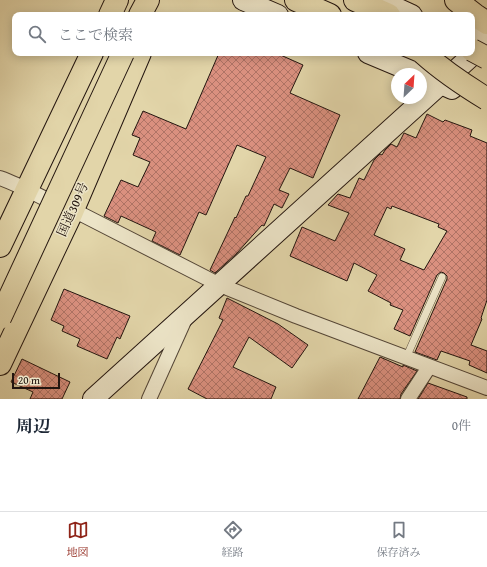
<!DOCTYPE html>
<html lang="ja">
<head>
<meta charset="utf-8">
<style>
  body { margin:0; font-family:"Gentium Book Plus","Noto Serif JP",serif; background:#f6f6f7; color:#1f2937 }
  .compass { position:absolute; left:391px; top:68px; width:36px; height:36px; border-radius:50%; background:#fff; box-shadow:0 2px 10px #0003; rotate:25deg }
  .scale { position:absolute; left:12px; bottom:10px; width:48px; box-sizing:border-box; padding-left:4px; border:2px solid #23150f; border-top:0; font-size:11px; line-height:14px; white-space:nowrap; color:#23150f; -webkit-text-stroke:3px #ece4c7; paint-order:stroke }
  .list { margin:0; padding:0; list-style:none }
  h2 { display:flex; justify-content:space-between; align-items:center; height:52px; margin:0; padding:0 16px; font-size:17px }
  h2 small { font-size:13px; font-weight:400; color:#747a83 }
  .icon { flex:none; width:22px; height:22px; fill:none; stroke:currentColor; stroke-width:2; stroke-linecap:round; stroke-linejoin:round }
  .map { position:relative; flex:none; width:487px; height:399px; overflow:hidden }
  .search { position:absolute; background:#fff; box-shadow:0 2px 10px #0003; left:12px; right:12px; top:12px; height:44px; display:flex; align-items:center; gap:10px; box-sizing:border-box; padding:0 14px; border-radius:8px; color:#747a83; font-size:15px }
  .sheet { height:112px; background:#fff }
  nav { display:flex; justify-content:space-around; align-items:center; box-sizing:border-box; height:56px; border-top:1px solid #e0e1e3; background:#fff; font-size:11px; color:#747a83 }
  nav a { display:grid; justify-items:center; gap:2px }
  nav .on { color:#8f2418 }
  .map>svg:first-child { display:block }
  .building { fill:url(#building-cross-hatch); stroke:#23150f; fill-rule:evenodd }
  .lines { fill:none; stroke-linecap:round; stroke-linejoin:round }
  .lane-casing { stroke:#534536; stroke-width:8 }
  .street-casing { stroke:#534536; stroke-width:16 }
  .secondary-casing { stroke:#23150f; stroke-width:22 }
  .highway-casing { stroke:#23150f; stroke-width:24 }
  .lane { stroke:#ece4c7; stroke-width:7 }
  .street { stroke:#ece4c7; stroke-width:14 }
  .secondary { stroke:#ece4c7; stroke-width:20 }
  .highway { stroke:#e2d5a9; stroke-width:22 }
  .highway-bridge-casing { stroke:#23150f; stroke-width:24; stroke-linecap:butt }
  .highway-bridge { stroke:#e2d5a9; stroke-width:22 }
  .labels { text-anchor:middle; stroke-width:3; stroke-linejoin:round; paint-order:stroke }
  .street-label { font-size:13px; fill:#23150f; stroke:#ece4c7 }
</style>
</head>
<body>
<div class="map">
<svg width="487" height="399" viewBox="0 0 487 399">
  <defs>
    <pattern id="building-cross-hatch" width="8" height="8" patternUnits="userSpaceOnUse"><rect width="8" height="8" fill="#da907f"/><path d="M0 0l8 8M0 8l8-8" fill="none" stroke="#b07466"/></pattern>
  </defs>
  <rect width="100%" height="100%" fill="#e2d5a9"/>
  <filter id="stains"><feTurbulence type="fractalNoise" baseFrequency=".005" numOctaves="4"/><feColorMatrix values="0 0 0 0 .2 0 0 0 0 .09 0 0 0 0 .02 0 0 0 .5 -.17"/></filter>
  <radialGradient id="worn" r=".72"><stop offset=".6" stop-color="#630" stop-opacity="0"/><stop offset="1" stop-color="#630" stop-opacity=".3"/></radialGradient>
  <g class="building">
    <path d="M219 53H276L303 65 290 93 340 115 313 178 290 168 279 190 289 194 282 208 274 204 264 226 262 225 237 253 215 273 210 270 235 217 236 218 246 196H248L266 157 237 145 206 215 199 212 180 255 152 241 156 232 121 216 118 223 104 216 121 180 138 187 150 162 133 155 140 138 132 135 143 111 186 129Z"/>
    <path d="M427 114 443 122 445 120 472 130 470 136 487 143V300L481 318 482 319 471 345 487 351V373L469 365 470 361 441 351 437 360 415 352 447 279V276L444 273 441 272 437 275 410 336 394 329 403 310 390 305 391 303 368 291 377 275 354 263 347 281 290 256 302 227 335 241 349 213 328 205 338 194 350 198 359 178 364 180 374 160 380 154 382 155 385 150 391 144 397 147 404 133 416 138ZM392 206 439 224 438 227 447 231 424 270 400 260 405 249 374 235 387 207 391 209Z"/>
    <path d="M64 289 130 316 120 339 117 337 107 359 77 346 80 339 62 331 64 326 51 320Z"/>
    <path d="M227 298 278 324 308 345 292 368 249 337 233 367 276 387 271 399H207L188 389 223 320 219 318Z"/>
    <path d="M380 357 403 367V365L417 371 401 394 400 399H358Z"/>
    <path d="M22 359 70 382 62 399H30L33 392 11 382Z"/>
    <path d="M428 383 467 397V399H418Z"/>
  </g>
  <g class="lines">
    <defs>
      <path id="lane" d="M406 358 442 277"/>
      <g id="street">
        <path d="M472 26 483 46"/>
        <path d="M0 178C29 188 54 206 83 215L220 285 296 316 487 388"/>
        <path d="M149 399 185 319"/>
        <path d="M408 399 429 367"/>
      </g>
      <g id="secondary">
        <path d="M243 0 278 15"/>
        <path d="M379 0 412 15"/>
        <path d="M368 53 418 74"/>
        <path d="M421 75 452 89"/>
        <path d="M93 399 487 42"/>
      </g>
      <g id="highway">
        <path d="M296 0 330 15"/>
        <path d="M355 0 389 15"/>
        <path d="M456 0 475 15 487 23"/>
        <path d="M110 15 117 0"/>
        <path d="M140 15 148 0"/>
        <path d="M0 246 92 53"/>
        <path d="M0 364 72 212 140 53"/>
      </g>
    </defs>
    <use href="#lane" class="lane-casing"/>
    <use href="#street" class="street-casing"/>
    <use href="#secondary" class="secondary-casing"/>
    <use href="#highway" class="highway-casing"/>
    <use href="#lane" class="lane"/>
    <use href="#street" class="street"/>
    <use href="#secondary" class="secondary"/>
    <use href="#highway" class="highway"/>
    <defs>
      <g id="highway-bridge">
        <path d="M472 50 487 58"/>
        <path d="M423 53C443 71 464 85 487 99"/>
        <path d="M0 318 123 53"/>
      </g>
    </defs>
    <use href="#highway-bridge" class="highway-bridge-casing"/>
    <use href="#highway-bridge" class="highway-bridge"/>
  </g>
  <g class="labels">
    <g class="street-label">
      <text transform="translate(72 209) rotate(-66)" y="5">国道309号</text>
    </g>
  </g>
  <rect width="100%" height="100%" filter="url(#stains)"/>
  <rect width="100%" height="100%" fill="url(#worn)"/>
</svg>
<svg class="compass" viewBox="-18 -18 36 36"><path d="M0-13l5 13h-10z" fill="#e53935"/><path d="M0 13l5-13h-10z" fill="#747a83"/></svg>
<div class="scale">20 m</div>
<div class="search"><svg class="icon" aria-label="search" viewBox="0 0 24 24"><circle cx="10" cy="10" r="6"/><path d="M15 15l6 6"/></svg>ここで検索</div>
</div>
<section class="sheet">
<h2>周辺<small>0件</small></h2>
<ul class="list">
</ul>
</section>
<nav>
<a class="on"><svg class="icon" aria-label="map" viewBox="0 0 24 24"><path d="M3 6l6-2 6 2 6-2v14l-6 2-6-2-6 2zM9 4v14M15 6v14"/></svg>地図</a>
<a><svg class="icon" aria-label="directions" viewBox="0 0 24 24"><path d="M12 3l9 9-9 9-9-9zM9 14v-3h6M13 9l2 2-2 2"/></svg>経路</a>
<a><svg class="icon" aria-label="saved" viewBox="0 0 24 24"><path d="M7 4h10v16l-5-4-5 4z"/></svg>保存済み</a>
</nav>
</body>
</html>
